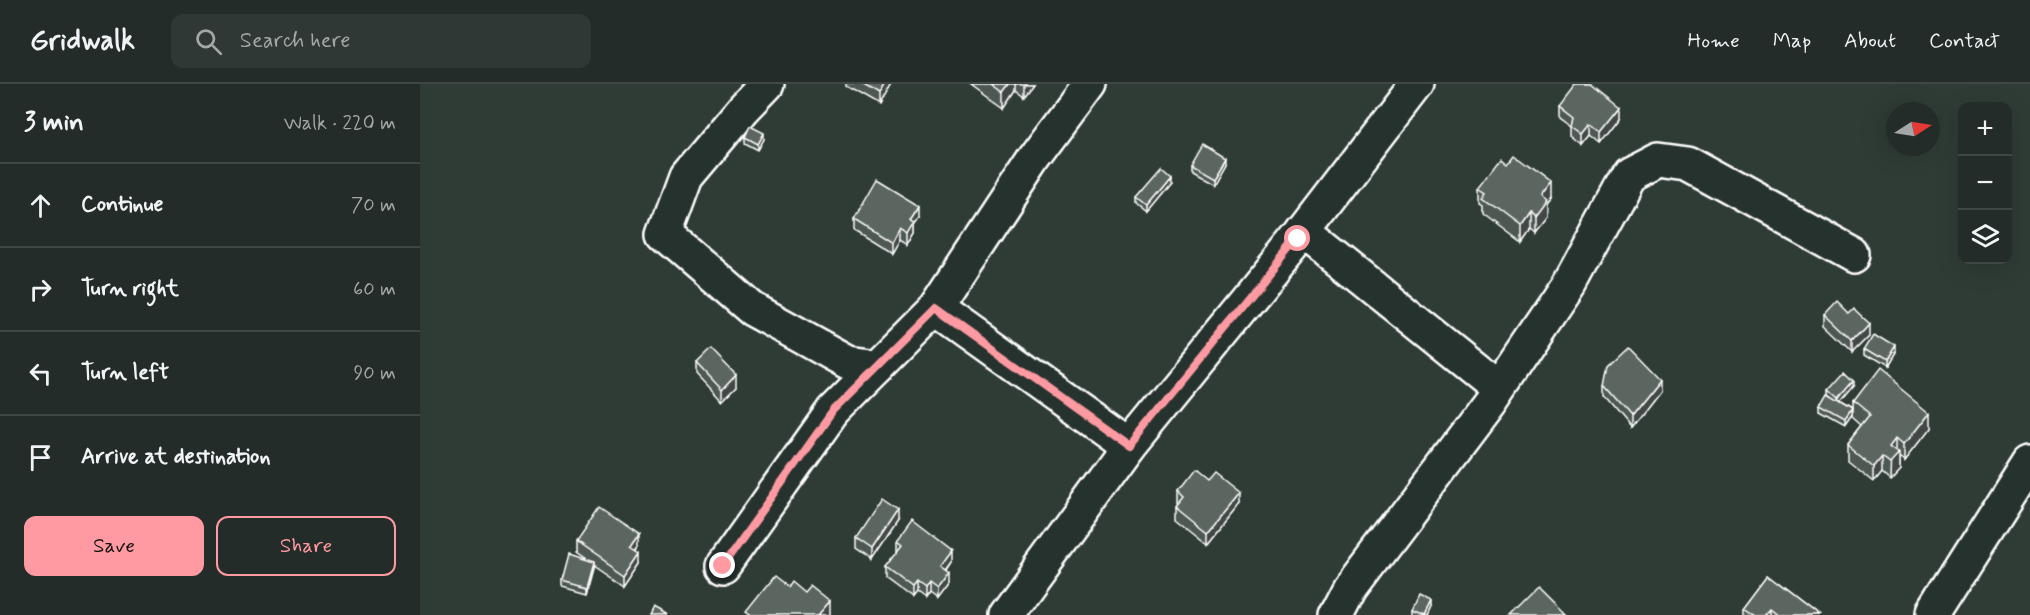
<!DOCTYPE html>
<html lang="en">
<head>
<meta charset="utf-8">
<style>
  body { margin:0; font-family:Mynerve,sans-serif; background:#2f3834; color:#f1f3f6 }
  .controls { position:absolute; right:18px; top:18px; display:grid; overflow:hidden; border-radius:12px; box-shadow:0 6px 24px #0002 }
  .controls button { width:54px; height:54px; display:grid; place-items:center; padding:0; border:0; border-bottom:2px solid #404845; background:#232c28; color:#f1f3f6; font:30px sans-serif }
  .compass { position:absolute; left:1466px; top:18px; width:54px; height:54px; border-radius:50%; background:#232c28; box-shadow:0 6px 24px #0002; rotate:78deg }
  .stop { position:absolute; width:18px; height:18px; margin:-14px; border:4px solid #ff9aa2; border-radius:50%; background:#fff }
  .stop.end { background:#ff9aa2; border-color:#fff; box-shadow:0 2px 6px #0008 }
  .list { margin:0; padding:0; list-style:none }
  h2 { display:flex; justify-content:space-between; align-items:center; height:78px; margin:0; padding:0 24px; font-size:26px }
  h2 small { font-size:20px; font-weight:400; color:#a3a7a8 }
  .list li { display:grid; grid-template-columns:39px 1fr auto; gap:18px; align-items:center; box-sizing:border-box; height:84px; padding:0 24px; border-top:2px solid #404845 }
  .list b { display:block; font-size:22px; white-space:nowrap }
  .list em { font-size:20px; font-style:normal; color:#a3a7a8 }
  .actions { display:flex; gap:12px; padding:18px 24px }
  .actions a { flex:1; padding:14px 0; border:2px solid #ff9aa2; border-radius:12px; text-align:center; font-size:21px; color:#ff9aa2 }
  .actions .main { background:#ff9aa2; color:#111 }
  .icon { flex:none; width:33px; height:33px; fill:none; stroke:currentColor; stroke-width:2; stroke-linecap:round; stroke-linejoin:round }
  .map { position:relative; flex:none; width:1610px; height:531px; overflow:hidden }
  header { display:flex; align-items:center; gap:36px; box-sizing:border-box; height:84px; padding:0 30px; background:#232c28; border-bottom:2px solid #404845 }
  header strong { font-size:28px }
  nav { display:flex; gap:33px; margin-inline-start:auto; font-size:21px }
  .search { width:420px; height:54px; background:#2f3834; display:flex; align-items:center; gap:15px; box-sizing:border-box; padding:0 21px; border-radius:12px; color:#a3a7a8; font-size:22px }
  main { display:flex }
  aside { flex:1; background:#232c28 }
  .map>svg:first-child { display:block }
  .lines { fill:none; stroke-linecap:round; stroke-linejoin:round }
  .minor-casing { stroke:#fff; stroke-width:38 }
  .minor { stroke:#26332d; stroke-width:33 }
  .wall { fill:#4e5853; stroke:#fff; stroke-width:1.5 }
  .shaded-wall { fill:#404744; stroke:#fff; stroke-width:1.5 }
  .building { fill:#5b6661; stroke:#fff; stroke-width:1.5 }
  .route { stroke:#ff9aa2; stroke-width:8 }
</style>
</head>
<body>
<header>
<strong>Gridwalk</strong>
<div class="search"><svg class="icon" aria-label="search" viewBox="0 0 24 24"><circle cx="10" cy="10" r="6"/><path d="M15 15l6 6"/></svg>Search here</div>
<nav><a>Home</a><a>Map</a><a>About</a><a>Contact</a></nav>
</header>
<main>
<aside>
<h2>3 min<small>Walk · 220 m</small></h2>
<ul class="list">
<li><svg class="icon" aria-label="ahead" viewBox="0 0 24 24"><path d="M12 20V5M6 11l6-6 6 6"/></svg><div><b>Continue</b></div><em>70 m</em></li>
<li><svg class="icon" aria-label="right" viewBox="0 0 24 24"><path d="M7 20v-9h11M14 6l5 5-5 5"/></svg><div><b>Turn right</b></div><em>60 m</em></li>
<li><svg class="icon" aria-label="left" viewBox="0 0 24 24"><path d="M17 20v-9H6M10 6l-5 5 5 5"/></svg><div><b>Turn left</b></div><em>90 m</em></li>
<li><svg class="icon" aria-label="arrive" viewBox="0 0 24 24"><path d="M6 21V4h12l-3 4 3 4H6"/></svg><div><b>Arrive at destination</b></div></li>
</ul>
<div class="actions"><a class="main">Save</a><a>Share</a></div>
</aside>
<div class="map">
<svg width="1610" height="531" viewBox="0 0 1610 531">
  <rect width="100%" height="100%" fill="#2f3b35"/>
  <filter id="ink" filterUnits="userSpaceOnUse"><feTurbulence type="fractalNoise" baseFrequency=".0167" numOctaves="2"/><feDisplacementMap in="SourceGraphic" scale="12" xChannelSelector="R" yChannelSelector="G"/><feConvolveMatrix kernelMatrix="1 2 1 2 8 2 1 2 1" color-interpolation-filters="sRGB"/></filter>
  <g filter="url(#ink)">
    <g class="lines">
      <defs>
        <g id="minor">
          <path d="M347 0 324 24 266 93 245 150 332 225 428 278 458 282"/>
          <path d="M884 147 1079 304"/>
          <path d="M516 224 709 362"/>
          <path d="M303 482 413 327 516 224 615 74 670 0"/>
          <path d="M586 531 709 362 878 155 997 0"/>
          <path d="M916 531 930 504 1071 317 1149 201 1209 91 1238 76 1268 80 1434 171"/>
          <path d="M1513 531 1610 378"/>
        </g>
      </defs>
      <use href="#minor" class="minor-casing"/>
      <use href="#minor" class="minor"/>
    </g>
    <g class="wall">
      <path d="M426 0H471L459 22 426 3Z"/>
      <path d="M551 0H613L604 12 596 6 584 24Z"/>
      <path d="M1140 22 1201 34 1181 60 1171 52 1163 62 1152 53V42L1140 33Z"/>
      <path d="M325 53 344 55 338 66 325 59Z"/>
      <path d="M805 79 793 100 770 87V81Z"/>
      <path d="M750 98 726 127 716 119V113Z"/>
      <path d="M1060 103 1131 115 1126 121V134L1114 149 1109 145 1100 158 1063 130V121L1060 119Z"/>
      <path d="M500 132 495 139V149L488 161 480 156 472 170 434 146V135Z"/>
      <path d="M1405 231 1449 251 1432 268 1405 242Z"/>
      <path d="M1444 265 1474 269 1465 284 1444 271Z"/>
      <path d="M277 279 316 303 302 317 277 290Z"/>
      <path d="M1184 302 1240 306 1210 344 1184 313Z"/>
      <path d="M1434 302 1420 318 1433 326V319L1509 344 1484 376 1479 372V384L1470 394 1462 387 1454 397 1428 376V361L1442 343 1433 335V333L1426 343 1401 329V323L1412 314 1409 311V305Z"/>
      <path d="M758 407 819 420 788 459 757 434V422L759 420 758 419Z"/>
      <path d="M478 437 452 476 436 465V454Z"/>
      <path d="M478 456 531 478 526 486 529 500 517 516 509 510 505 516 497 510 493 515 465 494V483L478 467Z"/>
      <path d="M156 457 219 462 218 465 221 478 205 502 174 481 167 509 142 502V496L166 475 156 468Z"/>
      <path d="M1348 491 1400 531H1324V523Z"/>
      <path d="M1011 522 1007 531H992V525Z"/>
    </g>
    <g class="shaded-wall">
      <path d="M465 0H471L459 22V11Z"/>
      <path d="M590 0H596V6L584 24V8Z"/>
      <path d="M604 0H613L604 12Z"/>
      <path d="M1201 23V34L1181 60V48Z"/>
      <path d="M1171 40V52L1163 62V50Z"/>
      <path d="M344 49V55L338 66V60Z"/>
      <path d="M805 74V79L793 100V94Z"/>
      <path d="M750 92V98L726 127V121Z"/>
      <path d="M1131 99V115L1126 121V134L1114 149V134L1120 113Z"/>
      <path d="M500 121V132L495 139V149L488 161V149L491 135Z"/>
      <path d="M1109 129V145L1100 158V142Z"/>
      <path d="M480 144V156L472 170V159Z"/>
      <path d="M1449 239V251L1432 268V257Z"/>
      <path d="M1474 263V269L1465 284V278Z"/>
      <path d="M316 291V303L302 317V306Z"/>
      <path d="M1240 295V306L1210 344V332Z"/>
      <path d="M1434 296V302L1419 320V314Z"/>
      <path d="M1433 327V333L1426 343V337Z"/>
      <path d="M1509 328V344L1484 376V360Z"/>
      <path d="M1477 354V370L1479 368V384L1470 394 1471 362Z"/>
      <path d="M1462 372V387L1454 397V382Z"/>
      <path d="M819 409V420L788 459V447Z"/>
      <path d="M478 426V437L452 476V465Z"/>
      <path d="M219 450V462L212 472V461Z"/>
      <path d="M221 467V478L205 502V491Z"/>
      <path d="M531 467V478L520 493V482Z"/>
      <path d="M174 478V484L167 509V503Z"/>
      <path d="M529 489V500L517 516V505Z"/>
      <path d="M497 499V510L493 515V504Z"/>
      <path d="M509 499V510L505 516V505Z"/>
      <path d="M1011 516V522L1007 531H1004Z"/>
      <path d="M410 517V531H398Z"/>
      <path d="M1352 524V531H1346Z"/>
    </g>
    <g class="building">
      <path d="M440 0H465L459 11Z"/>
      <path d="M573 0H590L584 8Z"/>
      <path d="M1157 0H1172L1201 23 1181 48 1171 40 1163 50 1152 42 1154 33 1140 22Z"/>
      <path d="M330 42 344 49 338 60 325 53Z"/>
      <path d="M782 60 805 74 793 94 770 81Z"/>
      <path d="M1094 71 1131 99 1120 113 1126 118 1114 134 1109 129 1100 142 1063 114 1067 108 1060 103 1082 74 1088 79Z"/>
      <path d="M741 84 750 92 726 121 716 113Z"/>
      <path d="M457 95 500 121 491 135 495 137 488 149 480 144 472 159 434 135Z"/>
      <path d="M1417 218 1429 230 1434 225 1449 239 1432 257 1405 231Z"/>
      <path d="M1453 250 1474 263 1465 278 1444 265Z"/>
      <path d="M1208 262 1240 295 1210 332 1184 302 1188 281Z"/>
      <path d="M291 265 316 291 302 306 277 279Z"/>
      <path d="M1458 286 1509 328 1484 360 1477 354 1471 362 1479 368 1470 378 1462 372 1454 382 1428 361 1450 333 1433 319Z"/>
      <path d="M1425 287 1434 296 1419 314 1409 305Z"/>
      <path d="M1408 311 1433 326 1426 337 1401 323Z"/>
      <path d="M774 386 787 397 794 389 819 409 788 447 757 422 764 413 758 407Z"/>
      <path d="M462 415 478 426 452 465 436 454Z"/>
      <path d="M179 423 219 450 212 461 221 467 205 491 156 457Z"/>
      <path d="M492 437 531 467 520 482 529 489 517 505 509 499 505 505 497 499 493 504 465 483 483 460 478 456Z"/>
      <path d="M149 470 174 478 167 503 142 496Z"/>
      <path d="M1348 491 1400 531H1361L1352 524 1346 531H1336L1324 523Z"/>
      <path d="M354 493 367 503 371 497 384 508 390 501 410 517 398 531H330L326 528Z"/>
      <path d="M1119 503 1147 531H1091Z"/>
      <path d="M999 510 1011 516 1004 530 992 525Z"/>
      <path d="M233 523 248 531H229Z"/>
    </g>
  </g>
  <g class="lines" filter="url(#ink)">
    <path class="route" d="M303 482 413 327 516 224 709 362 878 155"/>
  </g>
</svg>
<div class="controls">
<button>+</button>
<button>−</button>
<button><svg class="icon" aria-label="layers" viewBox="0 0 24 24"><path d="M12 4l9 5-9 5-9-5zM3 14l9 5 9-5"/></svg></button>
</div>
<svg class="compass" viewBox="-18 -18 36 36"><path d="M0-13l5 13h-10z" fill="#e53935"/><path d="M0 13l5-13h-10z" fill="#a3a7a8"/></svg>
<div class="stop" style="left:878px;top:155px"></div>
<div class="stop end" style="left:303px;top:482px"></div>
</div>
</main>
</body>
</html>
